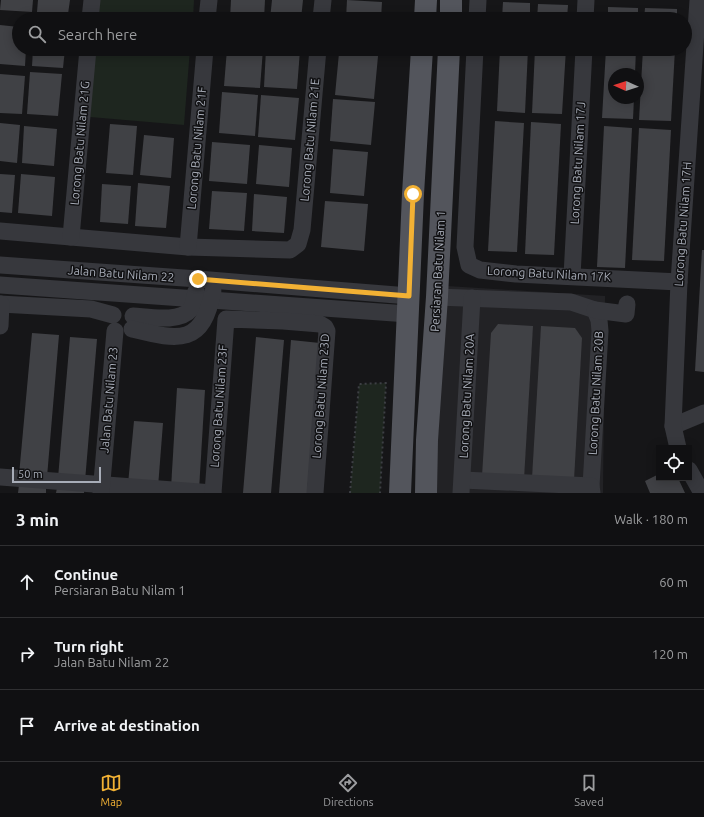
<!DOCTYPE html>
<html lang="en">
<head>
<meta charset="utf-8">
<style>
  body { margin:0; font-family:Ubuntu,sans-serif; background:#1e1e20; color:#f1f3f6 }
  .controls { position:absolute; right:12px; bottom:12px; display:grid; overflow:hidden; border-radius:0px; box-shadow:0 2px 10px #0003 }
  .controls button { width:36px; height:36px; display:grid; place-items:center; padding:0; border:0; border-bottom:1px solid #303032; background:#101012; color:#f1f3f6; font:20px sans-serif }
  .compass { position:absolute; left:608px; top:68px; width:36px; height:36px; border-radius:50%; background:#101012; box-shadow:0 2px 10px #0003; rotate:273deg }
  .scale { position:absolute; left:12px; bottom:10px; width:89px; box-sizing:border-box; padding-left:4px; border:2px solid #a8adb8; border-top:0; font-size:11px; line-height:14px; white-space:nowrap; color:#a8adb8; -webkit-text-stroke:3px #111113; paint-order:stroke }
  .stop { position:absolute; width:12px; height:12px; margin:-9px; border:3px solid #f2b134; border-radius:50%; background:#fff }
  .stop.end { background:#f2b134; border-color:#fff; box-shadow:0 1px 4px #0008 }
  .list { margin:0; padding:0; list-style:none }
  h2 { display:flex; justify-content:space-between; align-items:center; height:52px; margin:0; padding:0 16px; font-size:17px }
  h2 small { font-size:13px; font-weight:400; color:#9c9d9f }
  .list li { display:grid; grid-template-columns:26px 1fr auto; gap:12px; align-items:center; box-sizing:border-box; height:72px; padding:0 16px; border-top:1px solid #303032 }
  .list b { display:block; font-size:15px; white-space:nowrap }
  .list p { margin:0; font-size:13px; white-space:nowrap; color:#9c9d9f }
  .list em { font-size:13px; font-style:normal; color:#9c9d9f }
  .icon { flex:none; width:22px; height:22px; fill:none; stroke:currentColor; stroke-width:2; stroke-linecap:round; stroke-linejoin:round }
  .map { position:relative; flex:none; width:704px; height:493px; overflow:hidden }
  .search { position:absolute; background:#101012; box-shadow:0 2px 10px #0003; left:12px; right:12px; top:12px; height:44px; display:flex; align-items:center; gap:10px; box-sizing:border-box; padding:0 14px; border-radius:22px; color:#9c9d9f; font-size:15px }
  .sheet { height:268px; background:#101012 }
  nav { display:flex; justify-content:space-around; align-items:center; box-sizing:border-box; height:56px; border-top:1px solid #303032; background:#101012; font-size:11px; color:#9c9d9f }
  nav a { display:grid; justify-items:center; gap:2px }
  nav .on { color:#f2b134 }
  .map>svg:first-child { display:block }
  .built { fill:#222225 }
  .green { fill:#1e261f }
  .building { fill:#404145 }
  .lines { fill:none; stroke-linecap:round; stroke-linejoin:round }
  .path { stroke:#3d3f44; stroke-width:2; stroke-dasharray:2 3; stroke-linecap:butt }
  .minor { stroke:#37383d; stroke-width:17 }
  .major { stroke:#53555c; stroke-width:22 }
  .route { stroke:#f2b134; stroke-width:5 }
  .labels { text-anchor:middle; stroke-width:3; stroke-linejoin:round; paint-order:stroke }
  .street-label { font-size:12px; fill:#a8adb8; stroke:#111113 }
</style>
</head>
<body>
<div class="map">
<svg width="704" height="493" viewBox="0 0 704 493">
  <rect width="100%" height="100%" fill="#161618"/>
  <path class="built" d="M447 286 605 296 603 493H436L435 482Z"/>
  <g class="green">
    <path d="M99 0H194L193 19H98Z"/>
    <path d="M95 49H190L184 125 90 117Z"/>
    <path d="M386 383 380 493H350L359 384Z"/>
  </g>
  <g class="building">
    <path d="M1 0H33L32 12 0 10Z"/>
    <path d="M38 0H70L68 14 37 12Z"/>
    <path d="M231 0H265L264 19H230Z"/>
    <path d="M272 0H303L301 19H270Z"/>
    <path d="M347 0 382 2 381 19H346Z"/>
    <path d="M503 2 530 3V19H502Z"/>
    <path d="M538 4 568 5 567 19H537Z"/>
    <path d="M608 7 638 8V19H608Z"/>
    <path d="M645 8 677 9V19H644Z"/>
    <path d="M0 25 19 27V49H26L25 66 0 64Z"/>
    <path d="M33 49H65L63 68 32 66Z"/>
    <path d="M227 49H263L260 88 224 86Z"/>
    <path d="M266 49 300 50 297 89 264 87Z"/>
    <path d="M500 49H528L525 113 497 111Z"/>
    <path d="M535 49H566L562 114 532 113Z"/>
    <path d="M606 49H636L635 74H614V98H634L633 119 602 118Z"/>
    <path d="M643 49H675L671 121 639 120Z"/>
    <path d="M339 53 378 56 374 99 335 95Z"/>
    <path d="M30 72 62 74 58 116 27 114Z"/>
    <path d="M0 74 25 76 22 114 0 113Z"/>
    <path d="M222 92 258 95 255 136 219 133Z"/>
    <path d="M261 95 299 98 295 140 258 137Z"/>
    <path d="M333 99 375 102 371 145 330 141Z"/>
    <path d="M495 121 524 123 517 252 488 251Z"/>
    <path d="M531 122 561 124 554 255 525 254Z"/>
    <path d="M0 123 20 125 17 163 0 161Z"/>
    <path d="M110 124 137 126 133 175 106 173Z"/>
    <path d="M24 126 57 129 54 166 22 163Z"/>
    <path d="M604 126 632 128 625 268 597 267Z"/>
    <path d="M639 128 671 130 664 261 632 260Z"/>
    <path d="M144 135 174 138 171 178 140 175Z"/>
    <path d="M212 142 250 145 247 184 209 181Z"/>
    <path d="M259 145 292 148 289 187 256 184Z"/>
    <path d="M333 149 368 152 364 196 330 193Z"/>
    <path d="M0 174 15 175 12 213 0 212Z"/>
    <path d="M21 174 55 177 52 216 18 213Z"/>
    <path d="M138 183 170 186 166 228 135 226Z"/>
    <path d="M102 184 131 186 128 224 100 222Z"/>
    <path d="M212 191 247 193 244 231 209 229Z"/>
    <path d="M254 194 287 197 284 233 252 231Z"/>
    <path d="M325 201 368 204 364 251 321 247Z"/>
    <path d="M702 250H704V372L695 371Z"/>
    <path d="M498 324 533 326 524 479 482 476 491 333Z"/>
    <path d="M541 326 575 328 582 338 574 480 532 478Z"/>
    <path d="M32 333 59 335 47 477 19 475Z"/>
    <path d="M70 337 97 339 85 481 58 478Z"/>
    <path d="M256 337 284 340 271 493H243Z"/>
    <path d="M291 340 320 343 307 493H279Z"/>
    <path d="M177 388 205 390 199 490 171 488Z"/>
    <path d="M134 421 163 423 158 487 128 484Z"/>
    <path d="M659 474V478H678L685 493H650L645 481Z"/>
    <path d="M19 485 46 487V493H18Z"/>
    <path d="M57 488 84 490V493H56Z"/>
  </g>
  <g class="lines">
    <path class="path" d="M350 493 359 384 386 383 380 493"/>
    <g class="minor">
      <path d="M90 19 92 0"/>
      <path d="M207 19 209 0"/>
      <path d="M321 19 323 0"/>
      <path d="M477 19 478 0"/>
      <path d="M585 19 586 0"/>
      <path d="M475 49 465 247 469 265 480 270 516 274 679 282"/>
      <path d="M0 231 188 247 290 250 298 244 302 230 318 49"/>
      <path d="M71 237 88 49"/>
      <path d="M188 247 205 49"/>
      <path d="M0 265 198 279 409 296"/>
      <path d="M572 276 584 49"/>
      <path d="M0 285C136 294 272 305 408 314"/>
      <path d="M437 297 571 302 595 310 599 320 600 331 591 486 592 493"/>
      <path d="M0 304 91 309 113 315"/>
      <path d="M595 310 626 314 627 304"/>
      <path d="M133 316C149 317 180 323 191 309 194 304 195 296 196 291"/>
      <path d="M0 326 1 304"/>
      <path d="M132 329C178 340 203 347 213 290"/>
      <path d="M673 426 704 413"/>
      <path d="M678 448 673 426 679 282 698 0"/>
      <path d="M689 470 702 493"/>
      <path d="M0 477 213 493"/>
      <path d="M463 480 591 486"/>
      <path d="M101 493 115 331"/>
      <path d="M213 493 226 319 283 321 320 324 325 327 327 331 315 493"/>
      <path d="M461 493 472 298"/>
    </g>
    <g class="major">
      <path d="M425 19 426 0"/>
      <path d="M451 19V0"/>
      <path d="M400 493 413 194 422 49"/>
      <path d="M426 493 427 440 437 297 449 49"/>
    </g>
  </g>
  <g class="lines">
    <path class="route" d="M198 279 409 296 413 194"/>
  </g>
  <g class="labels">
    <g class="street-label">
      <text transform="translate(310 140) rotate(-85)" y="4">Lorong Batu Nilam 21E</text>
      <text transform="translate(80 143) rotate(-85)" y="4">Lorong Batu Nilam 21G</text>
      <text transform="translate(197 148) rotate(-85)" y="4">Lorong Batu Nilam 21F</text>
      <text transform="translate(578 163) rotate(-87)" y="4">Lorong Batu Nilam 17J</text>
      <text transform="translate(683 224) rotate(-86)" y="4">Lorong Batu Nilam 17H</text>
      <text transform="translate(438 271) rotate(-87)" y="4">Persiaran Batu Nilam 1</text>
      <text transform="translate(121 274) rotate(4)" y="4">Jalan Batu Nilam 22</text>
      <text transform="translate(549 274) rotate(3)" y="4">Lorong Batu Nilam 17K</text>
      <text transform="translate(596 393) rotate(-87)" y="4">Lorong Batu Nilam 20B</text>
      <text transform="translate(321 396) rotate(-86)" y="4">Lorong Batu Nilam 23D</text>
      <text transform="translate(467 396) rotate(-87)" y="4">Lorong Batu Nilam 20A</text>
      <text transform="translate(109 400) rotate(-85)" y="4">Jalan Batu Nilam 23</text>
      <text transform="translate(219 406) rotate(-86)" y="4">Lorong Batu Nilam 23F</text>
    </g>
  </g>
</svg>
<div class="controls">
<button><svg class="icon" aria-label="locate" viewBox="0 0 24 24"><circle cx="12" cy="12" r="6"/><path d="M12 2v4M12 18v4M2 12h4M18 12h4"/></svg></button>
</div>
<svg class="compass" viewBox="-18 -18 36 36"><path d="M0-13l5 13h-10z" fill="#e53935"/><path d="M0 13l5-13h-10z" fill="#9c9d9f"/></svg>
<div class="scale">50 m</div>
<div class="stop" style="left:413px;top:194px"></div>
<div class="stop end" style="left:198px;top:279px"></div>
<div class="search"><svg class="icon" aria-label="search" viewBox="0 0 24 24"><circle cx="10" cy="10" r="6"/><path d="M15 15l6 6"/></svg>Search here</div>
</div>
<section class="sheet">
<h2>3 min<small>Walk · 180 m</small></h2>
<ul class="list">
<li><svg class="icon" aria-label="ahead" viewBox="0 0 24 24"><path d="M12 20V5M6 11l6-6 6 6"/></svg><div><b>Continue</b><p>Persiaran Batu Nilam 1</p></div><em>60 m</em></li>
<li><svg class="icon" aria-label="right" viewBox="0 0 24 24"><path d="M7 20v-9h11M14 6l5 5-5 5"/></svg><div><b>Turn right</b><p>Jalan Batu Nilam 22</p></div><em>120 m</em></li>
<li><svg class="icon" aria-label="arrive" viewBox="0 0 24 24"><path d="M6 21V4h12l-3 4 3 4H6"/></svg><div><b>Arrive at destination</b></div></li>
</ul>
</section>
<nav>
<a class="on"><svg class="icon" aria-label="map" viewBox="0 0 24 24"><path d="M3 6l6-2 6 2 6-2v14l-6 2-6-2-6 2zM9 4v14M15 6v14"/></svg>Map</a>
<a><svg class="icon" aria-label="directions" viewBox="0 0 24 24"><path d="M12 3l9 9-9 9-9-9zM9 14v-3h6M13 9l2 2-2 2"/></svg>Directions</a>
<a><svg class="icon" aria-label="saved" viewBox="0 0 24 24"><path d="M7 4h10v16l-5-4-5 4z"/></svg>Saved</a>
</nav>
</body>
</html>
